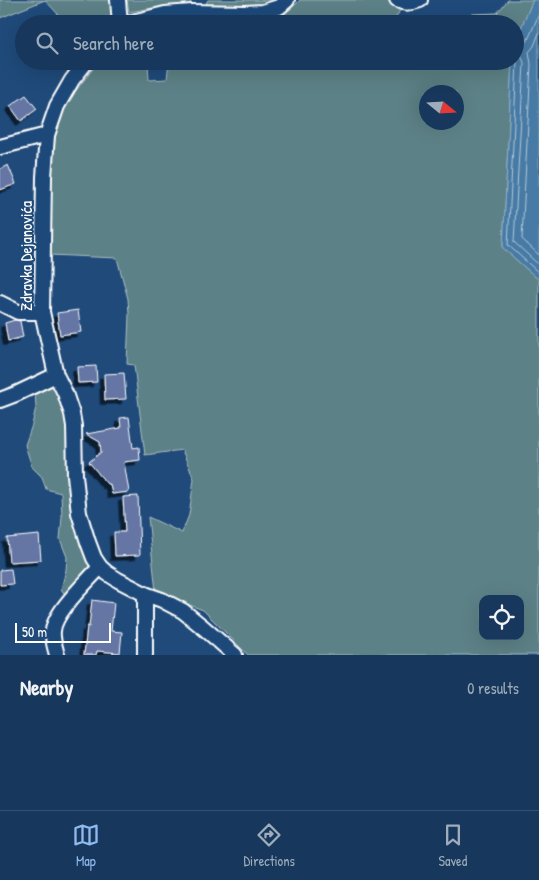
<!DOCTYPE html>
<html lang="en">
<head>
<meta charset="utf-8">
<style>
  body { margin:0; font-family:"Patrick Hand",sans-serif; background:#244365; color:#f1f3f6 }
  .controls { position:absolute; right:15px; bottom:15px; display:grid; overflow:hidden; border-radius:10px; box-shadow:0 5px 20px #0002 }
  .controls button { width:45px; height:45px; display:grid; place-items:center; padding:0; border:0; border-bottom:1px solid #365272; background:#17385c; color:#f1f3f6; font:25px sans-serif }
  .compass { position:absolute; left:419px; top:85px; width:45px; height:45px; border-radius:50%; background:#17385c; box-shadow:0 5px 20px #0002; rotate:108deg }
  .scale { position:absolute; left:15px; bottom:12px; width:96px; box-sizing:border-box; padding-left:5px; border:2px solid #fff; border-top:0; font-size:14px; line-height:18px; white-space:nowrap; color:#fff; -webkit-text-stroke:4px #1f4a7a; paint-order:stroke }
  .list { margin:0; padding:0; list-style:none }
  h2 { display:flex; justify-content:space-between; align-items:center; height:65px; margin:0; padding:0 20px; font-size:21px }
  h2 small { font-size:16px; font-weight:400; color:#9eacbb }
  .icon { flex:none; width:28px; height:28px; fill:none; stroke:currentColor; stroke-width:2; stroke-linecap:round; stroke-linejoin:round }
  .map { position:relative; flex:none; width:539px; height:655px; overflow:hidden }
  .search { position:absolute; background:#17385c; box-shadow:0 5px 20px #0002; left:15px; right:15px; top:15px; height:55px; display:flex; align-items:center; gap:12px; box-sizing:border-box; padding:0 18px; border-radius:28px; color:#9eacbb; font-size:19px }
  .sheet { height:155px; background:#17385c }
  nav { display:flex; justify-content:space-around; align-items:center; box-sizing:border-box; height:70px; border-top:1px solid #365272; background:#17385c; font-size:14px; color:#9eacbb }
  nav a { display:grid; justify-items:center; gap:2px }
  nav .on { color:#90b9f0 }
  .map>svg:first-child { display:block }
  .green { fill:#5c8186; stroke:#aec0c2; fill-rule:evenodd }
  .water { fill:#477aa4; stroke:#91afc8 }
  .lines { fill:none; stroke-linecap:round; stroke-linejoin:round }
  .shore { stroke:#b5cadb; stroke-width:1 }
  .building { fill:#6576a5; stroke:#fff; filter:url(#shadow) }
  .minor-casing { stroke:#fff; stroke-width:18 }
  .minor { stroke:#1f4a7a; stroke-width:14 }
  .labels { text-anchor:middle; stroke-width:4; stroke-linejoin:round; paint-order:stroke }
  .street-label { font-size:16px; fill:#fff; stroke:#1f4a7a }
</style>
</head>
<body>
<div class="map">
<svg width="539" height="655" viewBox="0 0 539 655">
  <defs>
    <filter id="shadow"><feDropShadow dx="-4.5" dy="4.5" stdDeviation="0" flood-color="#0009"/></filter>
  </defs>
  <rect width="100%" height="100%" fill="#1f4a7a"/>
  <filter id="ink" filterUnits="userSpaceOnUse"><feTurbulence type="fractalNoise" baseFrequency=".02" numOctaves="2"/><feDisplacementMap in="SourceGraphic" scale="10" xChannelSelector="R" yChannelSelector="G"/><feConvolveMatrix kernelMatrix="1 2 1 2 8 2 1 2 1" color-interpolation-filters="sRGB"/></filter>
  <g filter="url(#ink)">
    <g class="green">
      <path d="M0 0H45L0 18Z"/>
      <path d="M45 0H110L113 17 109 24H67Z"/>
      <path d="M127 0H192L188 6 152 8 129 12Z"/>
      <path d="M208 0H277C264 10 221 7 204 7Z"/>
      <path d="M300 0H387L401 8 393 24H174L222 22 275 18 286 13 293 7Z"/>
      <path d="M508 0H533L515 42V24H467L472 14 497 13Z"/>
      <path d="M99 61H148L149 80 167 79 169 61H512L503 248 539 280V655H248L203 610 156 592 148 517 182 533 189 515 194 479 182 450 145 455 134 365 127 364 129 314 128 299 117 258 49 255V193L55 138 59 119 71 97ZM426 92H456V122H426ZM483 599H520V636H483Z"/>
      <path d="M53 384 67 419 69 436 68 480 74 516 93 568 66 596 61 589 66 570 67 557 60 539 62 517 61 493 46 489 42 477 32 467 25 445 32 425 36 407 35 391Z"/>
    </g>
    <path class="water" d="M533 0H539V280L503 248 512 61H515V42Z"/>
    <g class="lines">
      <g class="shore">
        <path d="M539 14 527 42 517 50 522 57 524 63 514 242 539 265"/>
        <path d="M539 33 534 46 529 52 531 64 522 239 539 255"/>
        <path d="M515 58 517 63 508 245 539 273"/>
      </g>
    </g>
    <g class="building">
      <path d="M26 95 37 109 21 121 10 106Z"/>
      <path d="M8 165 16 184 0 190V169Z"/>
      <path d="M78 310 81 332 60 335 57 313Z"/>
      <path d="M15 320 20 321 23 337 8 341 5 323Z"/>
      <path d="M96 366 97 382 78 383 77 367Z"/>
      <path d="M124 373 126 399 105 400 104 374Z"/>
      <path d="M129 417 133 448 139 447 140 460 124 462 129 492 112 494 110 484H107L89 462 101 452 100 442 86 434 121 428 120 418Z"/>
      <path d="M138 496 140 555 115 556 114 532H125L123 497Z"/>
      <path d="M39 535 41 560 9 562 7 538Z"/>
      <path d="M11 569 13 584 0 585V570Z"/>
      <path d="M92 600 114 603 111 631 122 632 120 653 97 651 96 655H84L87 626 89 627Z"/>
    </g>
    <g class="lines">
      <defs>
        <g id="minor">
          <path d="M118 0 120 24"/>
          <path d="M397 0C405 4 411 3 420 0"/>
          <path d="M124 24 165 14 192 12 245 13 263 12 279 7 287 0"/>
          <path d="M47 135 44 177 42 312 56 375 65 393 72 414 74 426 75 475 79 513 88 542 94 558 100 567 107 573 118 580 145 594 162 600 183 611 204 628 235 655"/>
          <path d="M0 147 47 135 57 106 72 80 87 61"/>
          <path d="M0 303 18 312H42"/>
          <path d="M0 400 16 394 56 375"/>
          <path d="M57 655C55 647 52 639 53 631 54 612 87 582 100 567"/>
          <path d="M145 655V594"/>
        </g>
      </defs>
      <use href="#minor" class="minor-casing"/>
      <use href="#minor" class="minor"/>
    </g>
  </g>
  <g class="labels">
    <g class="street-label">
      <text transform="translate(26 256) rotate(-90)" y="6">Zdravka Dejanovića</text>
    </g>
  </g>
</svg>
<div class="controls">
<button><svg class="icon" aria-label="locate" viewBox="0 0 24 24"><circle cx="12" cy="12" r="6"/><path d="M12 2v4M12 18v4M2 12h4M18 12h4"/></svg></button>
</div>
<svg class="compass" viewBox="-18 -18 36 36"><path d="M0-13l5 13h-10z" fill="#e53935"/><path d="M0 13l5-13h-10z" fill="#9eacbb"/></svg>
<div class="scale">50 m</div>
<div class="search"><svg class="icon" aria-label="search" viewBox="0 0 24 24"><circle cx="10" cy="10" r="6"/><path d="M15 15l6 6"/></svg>Search here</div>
</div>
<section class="sheet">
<h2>Nearby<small>0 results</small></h2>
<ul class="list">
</ul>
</section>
<nav>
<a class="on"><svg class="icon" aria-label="map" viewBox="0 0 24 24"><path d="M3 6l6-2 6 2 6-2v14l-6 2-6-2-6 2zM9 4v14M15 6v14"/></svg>Map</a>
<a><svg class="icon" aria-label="directions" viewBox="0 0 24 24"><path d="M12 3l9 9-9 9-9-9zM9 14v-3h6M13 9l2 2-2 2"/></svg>Directions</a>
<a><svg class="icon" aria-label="saved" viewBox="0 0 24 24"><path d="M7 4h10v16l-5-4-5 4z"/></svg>Saved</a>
</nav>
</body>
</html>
